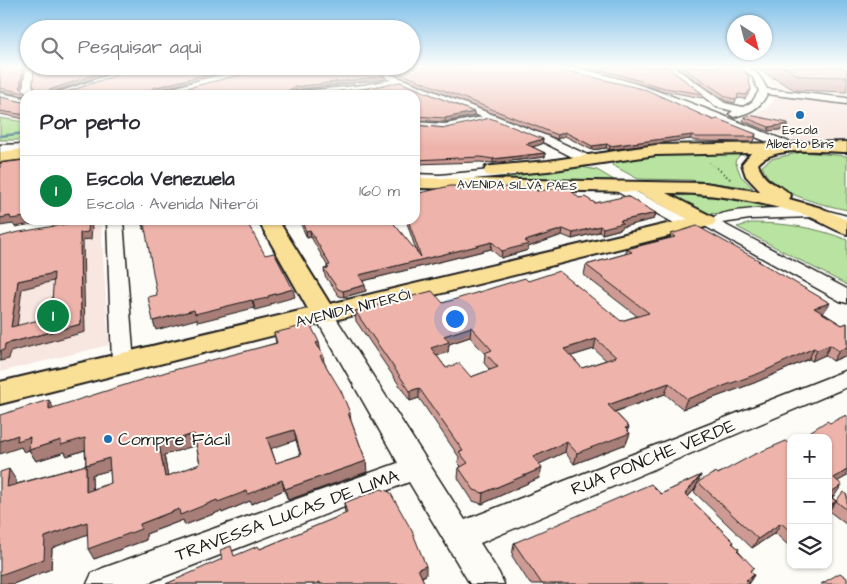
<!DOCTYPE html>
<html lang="pt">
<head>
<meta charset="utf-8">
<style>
  body { margin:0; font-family:"Architects Daughter",sans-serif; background:#f7f7f7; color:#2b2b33 }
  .controls { position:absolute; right:15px; bottom:15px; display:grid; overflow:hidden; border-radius:10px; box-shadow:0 1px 4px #0004 }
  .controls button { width:45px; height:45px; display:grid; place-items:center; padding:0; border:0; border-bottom:1px solid #e1e1e2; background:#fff; color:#2b2b33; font:25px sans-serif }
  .compass { position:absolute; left:727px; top:15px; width:45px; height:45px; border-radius:50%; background:#fff; box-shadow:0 1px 4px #0004; rotate:144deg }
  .you { position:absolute; left:454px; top:318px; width:18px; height:18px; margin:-12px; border:4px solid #fff; border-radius:50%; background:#1a73e8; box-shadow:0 0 0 8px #1a73e833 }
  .badge { display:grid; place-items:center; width:32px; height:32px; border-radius:50%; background:#0b8043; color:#fff; font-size:16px; font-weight:700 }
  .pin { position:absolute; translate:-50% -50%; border:2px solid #fff; box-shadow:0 1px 5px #0006 }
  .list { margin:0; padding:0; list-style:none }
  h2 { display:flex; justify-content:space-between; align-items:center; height:65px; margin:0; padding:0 20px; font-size:21px }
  h2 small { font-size:16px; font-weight:400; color:#7c7c81 }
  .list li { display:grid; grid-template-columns:32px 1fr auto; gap:15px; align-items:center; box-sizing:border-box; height:70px; padding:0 20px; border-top:1px solid #e1e1e2 }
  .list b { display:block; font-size:19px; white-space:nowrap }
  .list p { margin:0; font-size:16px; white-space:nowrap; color:#7c7c81 }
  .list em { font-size:16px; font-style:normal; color:#7c7c81 }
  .icon { flex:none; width:28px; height:28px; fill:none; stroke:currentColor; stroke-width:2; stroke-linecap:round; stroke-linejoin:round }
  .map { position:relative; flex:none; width:847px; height:584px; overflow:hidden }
  .search { position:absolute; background:#fff; box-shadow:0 1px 4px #0004; left:20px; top:20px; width:400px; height:55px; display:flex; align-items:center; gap:12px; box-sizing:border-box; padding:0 18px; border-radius:28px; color:#7c7c81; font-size:19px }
  .panel { position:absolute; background:#fff; box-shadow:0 1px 4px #0004; left:20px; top:90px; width:400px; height:135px; border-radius:15px }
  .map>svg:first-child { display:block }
  .built { fill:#f8e6e0 }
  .green { fill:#b8e3a0; stroke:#6a805e }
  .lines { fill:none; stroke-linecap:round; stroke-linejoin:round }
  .stream { stroke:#5c8996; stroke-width:2.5 }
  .minor-casing { stroke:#1c1c1c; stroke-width:3 }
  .major-casing { stroke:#1c1c1c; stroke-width:4 }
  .path-far1 { stroke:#1c1c1c; stroke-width:1; stroke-dasharray:0.5 2; stroke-linecap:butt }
  .path { stroke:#1c1c1c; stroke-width:2; stroke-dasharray:1 3; stroke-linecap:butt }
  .minor { fill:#fdfcf7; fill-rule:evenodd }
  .major { fill:#fadf96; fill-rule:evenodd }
  .wall { fill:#cd9b93; stroke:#1c1c1c; fill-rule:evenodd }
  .shaded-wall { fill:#a77e78; stroke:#1c1c1c }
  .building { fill:#eeb4ab; stroke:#1c1c1c; fill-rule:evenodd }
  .poi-dot { fill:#1f6fb2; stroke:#fdfcf7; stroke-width:2 }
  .labels { text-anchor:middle; stroke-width:4; stroke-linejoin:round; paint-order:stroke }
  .far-poi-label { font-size:12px; fill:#1c1c1c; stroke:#fdfcf7 }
  .far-street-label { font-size:12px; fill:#1c1c1c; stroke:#fdfcf7 }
  .street-label { font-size:15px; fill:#1c1c1c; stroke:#fdfcf7 }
  .near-poi-label { font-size:18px; fill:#1c1c1c; stroke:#fdfcf7; text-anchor:start }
  .near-street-label { font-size:18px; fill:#1c1c1c; stroke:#fdfcf7 }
</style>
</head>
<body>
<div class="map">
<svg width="847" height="584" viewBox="0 0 847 584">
  <rect width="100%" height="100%" fill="#fdfcf7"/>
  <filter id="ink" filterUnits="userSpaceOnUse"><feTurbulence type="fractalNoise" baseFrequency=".02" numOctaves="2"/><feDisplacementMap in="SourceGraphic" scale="10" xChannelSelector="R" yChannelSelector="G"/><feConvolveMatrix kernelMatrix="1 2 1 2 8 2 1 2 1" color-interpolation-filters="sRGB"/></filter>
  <g filter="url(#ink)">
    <g class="built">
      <path d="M749 67H812L847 83V99L777 91 764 75Z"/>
      <path d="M775 95 847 104V140L796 141 741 120 764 110 773 102Z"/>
      <path d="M101 225 109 345 0 372V287L29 238Z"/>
    </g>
    <g class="green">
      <path d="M0 118 25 122V140H0Z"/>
      <path d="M742 152 735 161 741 176 753 188 690 180 638 179 612 165 614 161 663 154Z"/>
      <path d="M802 152 847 156V210C821 204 770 194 762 166L771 159Z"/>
      <path d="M582 167 597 170 614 180 480 178Z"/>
      <path d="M660 190 704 191 790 208 708 214Z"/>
      <path d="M751 223C784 223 816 227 847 240V285L737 227Z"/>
    </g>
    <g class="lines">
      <path class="stream" d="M0 136 25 133"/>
      <defs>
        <g id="minor">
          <path d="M26 67H34L33 89 38 95H28L23 89Z"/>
          <path d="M132 67H143L65 95H51Z"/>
          <path d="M292 67H322L318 69 244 76 168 95H153L155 93 211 77 244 70Z"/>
          <path d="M362 67H372L547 136 592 157 594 160 592 163H584L539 140 484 118V122L445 130 415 128V122L445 124 482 117 400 84 363 91 323 95H290L295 92 363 85 391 80Z"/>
          <path d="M452 67H477L463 71Z"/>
          <path d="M546 67C566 65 590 71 610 76 674 94 735 121 797 145L799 148 797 151H789L647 92Z"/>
          <path d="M665 67H674L725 103 743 107 752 102 759 91 752 76 739 67C755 67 760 75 767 89L847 98V104L767 94C760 109 749 113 734 117L729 114 733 111 717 107Z"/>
          <path d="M842 67H847V69H843Z"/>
          <path d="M0 93 25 98V104L0 99Z"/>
          <path d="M25 144V152L0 153V145Z"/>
          <path d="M510 168 517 172 515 175 462 180 456 183 415 182V174L440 175Z"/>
          <path d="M619 183 695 222 697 225 695 228H683L614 190 612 187Z"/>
          <path d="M814 207 847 216V226L814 217 750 219 722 223 847 289V303L840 301 701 224 698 221 701 218 706 216 713 218C723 207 796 208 814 207Z"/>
          <path d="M107 220H123L134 363 131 368 123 371 115 368 112 363Z"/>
          <path d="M324 309 331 311 334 315 465 520 847 370V387L480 543 499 573 504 584H470L409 482 145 584H87L92 573 103 568 398 463 314 315 317 311Z"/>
        </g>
        <g id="major">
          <path d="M847 142V152C824 152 773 145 758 164 766 188 781 182 791 196L789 199 821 208 847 220V234C832 230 820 220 805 215 759 201 714 193 666 193L713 217 716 221 713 225 0 404V382L308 309 258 220H278L330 304 688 219 637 192 415 188V178L705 183 761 192 746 176 742 164 751 153 656 155 548 171 492 176 486 175 484 171 486 167 492 166 548 161 656 145Z"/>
          <path d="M25 149V159L0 162V152Z"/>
        </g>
      </defs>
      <use href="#minor" class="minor-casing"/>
      <use href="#major" class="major-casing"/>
      <path class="path-far1" d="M709 162 718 170"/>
      <path class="path" d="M717 168 730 179"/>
      <use href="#minor" class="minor"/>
      <use href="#major" class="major"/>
    </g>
    <g class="wall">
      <path d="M0 67H25L22 88 26 93H37L33 85 34 67H127L54 92 64 93 140 67H269L244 68 154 91 153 93H167L244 74 318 68 320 67H365L385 76V79L295 90 290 93H323L363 89 400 82 474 112V116L445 122 415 120V95H25V96L0 91Z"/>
      <path d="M376 67H456L464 69 713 120 756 134 755 139 752 142 695 141 690 139 609 150 606 148 592 150 565 136 557 139Z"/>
      <path d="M573 67H667L703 94 702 98 664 91 587 69Z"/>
      <path d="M676 67H741L751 89 750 92 745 99 737 98 735 103 726 101Z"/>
      <path d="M754 67H841L847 70V92L795 90Z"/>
      <path d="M0 97 23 102 25 100V119L0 114Z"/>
      <path d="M744 117 786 129 768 131 743 121Z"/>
      <path d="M415 125 543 139 542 144 532 147 545 153V157L493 163 480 162 415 164Z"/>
      <path d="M491 189H517L537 191 579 198 595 203 656 213 654 219 622 227 621 229 602 234 599 232 572 239 562 235 528 247V250L501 258 491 249 363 281 366 291 344 297 339 296 325 276 324 269 327 268V265L311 237 307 238 299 220H391L417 253 406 220H415L460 190Z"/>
      <path d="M671 234 760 262 824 312 823 313 842 325 847 323V355L833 361 825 355 812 361 809 359 754 383 683 409 665 394 615 412 629 427 627 431 630 433 626 444 574 464 565 452 539 464V478L482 504 473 501 458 478 459 468 461 466 458 463 459 457 419 398 410 401 356 321 355 311 443 303 528 281 621 321 637 316 584 275 586 265 625 254 627 249 670 238ZM470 337 485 354 484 363 490 370 471 377 446 368 437 356 448 352 449 344ZM594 349 606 360 582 368 571 356Z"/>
      <path d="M274 333 321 351 323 355 324 362 350 413 351 421 366 461 367 472 288 500 284 490 251 504 250 501 222 513 221 511 185 525 183 520 146 534V540L94 559 87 534 52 548 51 569 13 584H0L16 480V484L86 465 85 450 67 456 65 452 36 461 29 450 24 452 21 447 54 408 276 343ZM296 440 300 455 276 463 271 448ZM196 445 200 464 168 476 164 455ZM110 470 111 483 92 489V475Z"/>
      <path d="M828 438 847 476 838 481 835 495 832 497 836 501 847 495V525L829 511H828Z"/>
      <path d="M791 443V545L789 546 775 533 752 548 694 492 698 482Z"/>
      <path d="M701 475 695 489 688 497 734 542 733 544 739 549 738 551 751 572 754 575 749 583 750 584H530L512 556 514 543 661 494Z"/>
      <path d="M344 503 426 575 422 577 424 584H166L235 556 260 549 345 514Z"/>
    </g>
    <g class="shaded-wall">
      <path d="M23 67H25L22 90 20 87Z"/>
      <path d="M117 67H127L50 93 48 92 49 90Z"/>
      <path d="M236 67H269L244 68 154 91 151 95 150 91 153 88Z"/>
      <path d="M385 76V79L295 90 289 93 288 95 289 90 294 87Z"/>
      <path d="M474 112V116L445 122V118Z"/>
      <path d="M788 124 786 129 768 131 769 127Z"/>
      <path d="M565 132V136L557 139 558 135Z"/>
      <path d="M692 135 690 139 609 150 610 146Z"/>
      <path d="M543 139 542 144 526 149V144Z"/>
      <path d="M607 144 606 148 592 150V146Z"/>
      <path d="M545 153V157L493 163V159Z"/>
      <path d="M656 213 654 219 622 227 621 229 602 234 603 228 620 221Z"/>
      <path d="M10 216 25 217V220H56L15 227 13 224 0 226V218Z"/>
      <path d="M89 220 92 227 91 239 83 240 85 332 10 352 9 359 0 361V351L5 344 81 324 80 233Z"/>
      <path d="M141 222H144L146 229 144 230Z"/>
      <path d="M600 226 599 232 572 239 573 233Z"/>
      <path d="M563 229 562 235 528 247V250L501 258 502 251 525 241Z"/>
      <path d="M310 230 311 237 307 238 306 231Z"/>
      <path d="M492 242 491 249 359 282V275Z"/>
      <path d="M54 273 57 280 22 289 16 335 11 327 18 281Z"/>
      <path d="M365 285 366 291 344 297 343 291Z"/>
      <path d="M293 289 295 297 270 304V306L255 310 253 301 268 296Z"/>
      <path d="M252 300 254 308 198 322 197 319 156 330 153 321 194 310Z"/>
      <path d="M830 303 824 312 809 318 814 308Z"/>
      <path d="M471 327 470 337 449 344 448 352 431 358V348L444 336Z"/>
      <path d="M596 339 594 349 562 359 564 349Z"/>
      <path d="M319 342 321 352 316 343Z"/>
      <path d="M830 345 825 355 812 361 817 350Z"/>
      <path d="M847 347V355L833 361 839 351Z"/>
      <path d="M814 348 809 359 754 383 683 409 687 399Z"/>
      <path d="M669 383 665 394 605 415 608 405Z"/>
      <path d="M419 388V398L410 401V391Z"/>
      <path d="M49 400 55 411 49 409Z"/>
      <path d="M629 427 626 434 630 433 626 444 574 464 577 453Z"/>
      <path d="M294 430 296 440 270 449 267 438Z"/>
      <path d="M194 434 197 445 164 455 170 488 165 477 159 444Z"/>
      <path d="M18 435 30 437 37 447 24 452 21 447 0 454V441Z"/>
      <path d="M85 438 90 448 67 456 65 452 36 461 29 450 61 440Z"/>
      <path d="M567 442 565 452 531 468 533 457Z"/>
      <path d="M109 458 115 469 92 475 93 502 86 492V465Z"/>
      <path d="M366 461 367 472 288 500 285 489Z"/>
      <path d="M542 468 539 478 482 504 483 493Z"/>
      <path d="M9 469 16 480 15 497 7 487Z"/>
      <path d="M847 470V476L828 487 834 478Z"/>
      <path d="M701 475 695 489 678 507 685 494Z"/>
      <path d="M282 480 284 490 251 504 250 501 222 513 221 511 185 525 183 520 146 534V540L94 559 88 549 140 524 179 509 217 500Z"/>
      <path d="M842 485 835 495 828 499V494Z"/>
      <path d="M836 501 829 511H828V507Z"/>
      <path d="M87 522 93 532 52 548 51 569 13 584H0V575L45 537Z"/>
      <path d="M781 523 775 533 752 548 758 539Z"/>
      <path d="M426 566V575L418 578V569Z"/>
      <path d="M754 575 748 584 746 580Z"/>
    </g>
    <g class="building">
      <path d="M0 67H23L20 87 26 93H38L33 85 34 67H117L49 90 48 92 64 93 140 67H236L153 88 150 91 152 93H167L244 74 318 68 320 67H365L385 76 294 87 289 90 288 93H323L363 89 400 82 474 112 445 118 415 116V95H25V93L0 88Z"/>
      <path d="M384 67H456L464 69 471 67H550L647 90 713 120 718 119 756 134 754 137H697L692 135 610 146 607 144 592 146 565 132 558 135Z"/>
      <path d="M592 67H667L703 94 665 88Z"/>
      <path d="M682 67H741L748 76 751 89 746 95 738 94 737 100 727 97Z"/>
      <path d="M783 67H841L847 70V77L800 76Z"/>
      <path d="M0 97 23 102 25 100V115L0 111Z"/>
      <path d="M749 115 788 123V124L769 127 744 117Z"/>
      <path d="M490 118 543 139 526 144 545 153 493 159 480 157 415 160V125L446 128Z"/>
      <path d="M25 160V217L11 219 10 216 0 218V163Z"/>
      <path d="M450 186H455L460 190 487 186 491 189 512 186 517 189 531 186 537 191 567 187 579 198 585 197 595 203 627 196 656 213 620 221 623 223 603 228 600 226 573 233 563 229 525 241 529 244 502 251 492 242 461 250 359 275 365 285 343 291 338 289 324 269 329 268 327 266 330 265 310 230 306 231 301 220H391L421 257 408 220H415V194Z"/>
      <path d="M89 220 88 232 80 233 81 324 5 344 4 350 0 351V237L14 233ZM54 273 51 317 11 327 18 281Z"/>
      <path d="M141 220H248L249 221 247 222 265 255 274 253 293 289 268 296V298L253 301 252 300 195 314 194 310 153 321 148 297 157 295 144 222H141Z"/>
      <path d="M697 226 760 261H758L830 303 814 308 842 325 847 323V347L839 351 830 345 817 350 814 348 760 373 687 399 669 383 608 405 629 427 625 428 630 433 577 453 567 442 533 457 542 468 483 493 474 490 459 468 468 463 459 452 463 451 419 388 410 391 355 311 432 291 443 303 525 278 528 281 559 271 621 321 649 313 586 265 632 252 627 249 675 237 671 234ZM471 327 492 350 485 353 498 367 471 377 459 363 446 368 431 348 449 342 444 336ZM596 339 616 357 582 368 564 349Z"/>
      <path d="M310 324 319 342 316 343 323 355 320 356 341 391 350 413H348L366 461 285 489 282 480 248 494 247 491 218 502 217 500 180 515 179 509 140 524 141 529 88 549 87 522 45 537 44 559 0 575V472L9 469 7 487 86 465 85 438 61 445V440L29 450 30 437 17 441 18 435 0 441V415L42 402 49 400V409L166 372 277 343 274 333ZM294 430 301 455 276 463 267 438ZM194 434 200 464 165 477 159 444ZM109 458 111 483 86 492V465Z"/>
      <path d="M846 415 847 416V470L834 478 842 485 828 494V438H800L827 421 830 423Z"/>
      <path d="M786 441 790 444 791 443V532L781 523 758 539 698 482 716 472 718 474 753 455Z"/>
      <path d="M701 475 685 494 734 542 732 543 739 549 737 550 754 568 750 571 754 575 746 580 750 584H542L514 543 651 484 661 494Z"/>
      <path d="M381 489 390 492 412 531 426 566 418 569 424 582 420 584H320V582L316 584H166L222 559 220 550 231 546 234 556 258 546 260 549 347 513 344 503Z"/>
      <path d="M843 492 847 495V510L836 501 828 507V495L836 501Z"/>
      <path d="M840 573 847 578V584H821Z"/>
    </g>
  </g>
  <linearGradient id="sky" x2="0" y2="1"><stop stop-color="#81c0e8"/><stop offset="0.45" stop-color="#fefefb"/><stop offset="1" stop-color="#fefefb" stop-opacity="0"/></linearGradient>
  <rect width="847" height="148" fill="url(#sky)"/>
  <g class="poi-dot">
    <circle cx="800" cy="115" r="5"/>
    <circle cx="108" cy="439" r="5"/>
  </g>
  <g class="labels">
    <g class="far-poi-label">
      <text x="800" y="134">Escola<tspan x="800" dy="14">Alberto Bins</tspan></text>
    </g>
    <g class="far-street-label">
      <text transform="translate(517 185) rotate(1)" y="4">AVENIDA SILVA PAES</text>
    </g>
    <g class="street-label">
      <text transform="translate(353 308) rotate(-14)" y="5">AVENIDA NITERÓI</text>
    </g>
    <g class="near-poi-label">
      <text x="118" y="445">Compre Fácil</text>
    </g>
    <g class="near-street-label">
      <text transform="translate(653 457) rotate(-22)" y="6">RUA PONCHE VERDE</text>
      <text transform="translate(287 515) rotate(-20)" y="6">TRAVESSA LUCAS DE LIMA</text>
    </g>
  </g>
</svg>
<div class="controls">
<button>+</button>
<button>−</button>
<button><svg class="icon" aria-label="layers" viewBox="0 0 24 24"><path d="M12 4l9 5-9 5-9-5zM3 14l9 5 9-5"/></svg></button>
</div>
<svg class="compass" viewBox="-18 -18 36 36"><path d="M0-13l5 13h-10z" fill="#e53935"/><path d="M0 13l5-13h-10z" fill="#7c7c81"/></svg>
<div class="you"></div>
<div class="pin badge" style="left:53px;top:316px">1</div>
<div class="search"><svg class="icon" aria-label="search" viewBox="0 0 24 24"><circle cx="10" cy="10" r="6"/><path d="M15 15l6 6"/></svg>Pesquisar aqui</div>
<section class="panel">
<h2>Por perto<small></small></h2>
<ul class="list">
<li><span class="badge">1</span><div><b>Escola Venezuela</b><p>Escola · Avenida Niterói</p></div><em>160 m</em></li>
</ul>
</section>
</div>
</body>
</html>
